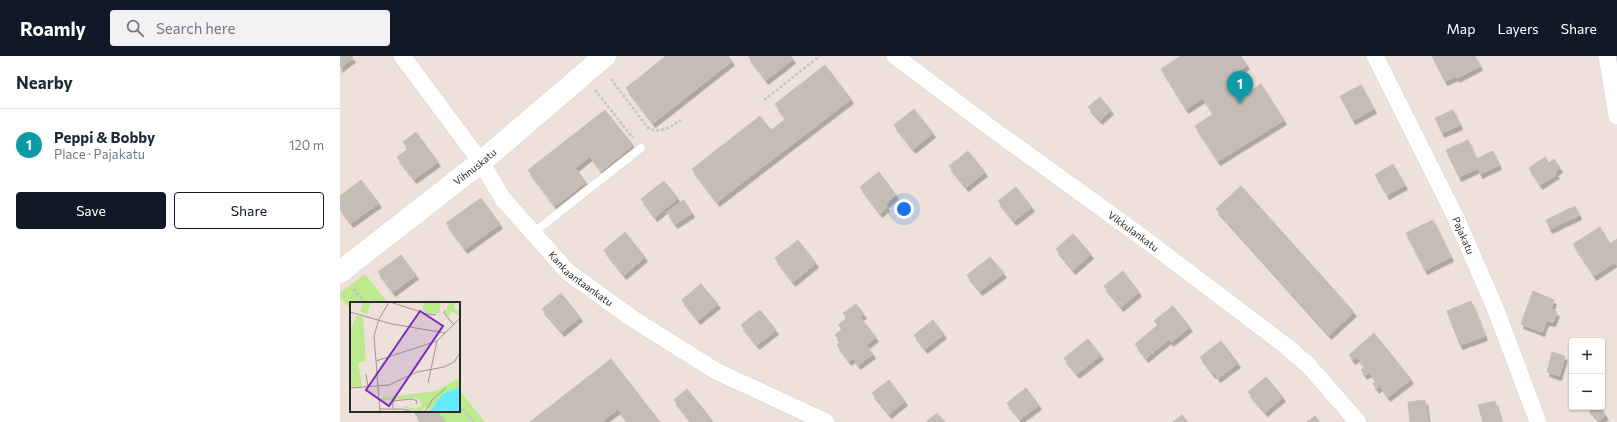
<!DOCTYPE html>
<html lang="en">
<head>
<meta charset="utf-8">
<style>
  body { margin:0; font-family:Commissioner,sans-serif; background:#f2f2f3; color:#1f2937 }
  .controls { position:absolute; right:12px; bottom:12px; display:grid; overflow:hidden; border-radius:4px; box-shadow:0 1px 3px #0004 }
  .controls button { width:36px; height:36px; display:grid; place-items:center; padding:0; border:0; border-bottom:1px solid #e0e1e3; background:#fff; color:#1f2937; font:20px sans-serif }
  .you { position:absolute; left:564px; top:153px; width:14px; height:14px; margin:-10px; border:3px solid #fff; border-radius:50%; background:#1a73e8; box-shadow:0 0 0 6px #1a73e833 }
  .badge { display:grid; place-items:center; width:26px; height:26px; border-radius:50%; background:#111827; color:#fff; font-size:13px; font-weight:700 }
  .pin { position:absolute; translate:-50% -33px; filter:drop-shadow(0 1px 2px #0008) }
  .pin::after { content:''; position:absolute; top:21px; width:14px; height:12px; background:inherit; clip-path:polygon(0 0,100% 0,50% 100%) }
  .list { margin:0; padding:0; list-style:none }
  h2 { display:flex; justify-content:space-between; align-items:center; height:52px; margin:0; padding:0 16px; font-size:17px }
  h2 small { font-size:13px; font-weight:400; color:#747a83 }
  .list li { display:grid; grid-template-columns:26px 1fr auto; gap:12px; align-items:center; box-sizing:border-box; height:72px; padding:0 16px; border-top:1px solid #e0e1e3 }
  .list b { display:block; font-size:15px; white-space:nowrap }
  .list p { margin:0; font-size:13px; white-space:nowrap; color:#747a83 }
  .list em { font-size:13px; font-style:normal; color:#747a83 }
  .actions { display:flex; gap:8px; padding:12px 16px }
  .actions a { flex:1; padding:9px 0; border:1px solid #111827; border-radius:4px; text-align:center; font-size:14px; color:#111827 }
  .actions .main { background:#111827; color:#fff }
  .icon { flex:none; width:22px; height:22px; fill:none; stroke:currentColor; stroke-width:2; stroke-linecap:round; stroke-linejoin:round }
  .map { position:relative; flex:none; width:1277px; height:366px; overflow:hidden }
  header { display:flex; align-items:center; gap:24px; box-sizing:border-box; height:56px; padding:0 20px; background:#111827; color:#fff }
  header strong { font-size:19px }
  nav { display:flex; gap:22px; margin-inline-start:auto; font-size:14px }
  .search { width:280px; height:36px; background:#f2f2f3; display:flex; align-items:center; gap:10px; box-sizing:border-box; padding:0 14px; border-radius:4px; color:#747a83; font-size:15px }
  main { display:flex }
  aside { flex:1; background:#fff }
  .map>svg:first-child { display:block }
  .green { fill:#bdea8f }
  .building { fill:#c4bdb5; stroke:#c9bdb3; filter:url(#shadow) }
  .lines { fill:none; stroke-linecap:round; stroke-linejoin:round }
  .lane-casing { stroke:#ced6e4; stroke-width:9 }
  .street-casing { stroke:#ced6e4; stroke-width:18 }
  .secondary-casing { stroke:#ced6e4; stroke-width:23 }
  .path { stroke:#c3c3c3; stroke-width:2.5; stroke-dasharray:3 2; stroke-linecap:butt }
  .lane { stroke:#fff; stroke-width:8 }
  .street { stroke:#fff; stroke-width:17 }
  .secondary { stroke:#fff; stroke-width:22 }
  .labels { text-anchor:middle; stroke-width:3; stroke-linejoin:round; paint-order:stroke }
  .street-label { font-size:10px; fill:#292929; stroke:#fff }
  .inset-road { fill:none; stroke:#9f9793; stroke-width:1 }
  .view { fill:#7b2cbf; fill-opacity:0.15; stroke:#7b2cbf; stroke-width:2 }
  .inset-edge { fill:none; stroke:#292929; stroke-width:2 }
</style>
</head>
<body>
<header>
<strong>Roamly</strong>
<div class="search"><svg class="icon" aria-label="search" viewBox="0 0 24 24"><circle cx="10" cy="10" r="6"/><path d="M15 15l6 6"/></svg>Search here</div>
<nav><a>Map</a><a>Layers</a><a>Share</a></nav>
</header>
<main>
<aside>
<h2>Nearby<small></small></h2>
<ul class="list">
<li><span class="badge" style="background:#0f9aa8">1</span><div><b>Peppi &amp; Bobby</b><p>Place · Pajakatu</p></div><em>120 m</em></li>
</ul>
<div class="actions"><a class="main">Save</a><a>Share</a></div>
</aside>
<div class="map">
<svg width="1277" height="366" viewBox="0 0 1277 366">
  <defs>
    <filter id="shadow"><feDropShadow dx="2.5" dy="4.5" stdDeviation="0" flood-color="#0004"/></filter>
  </defs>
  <rect width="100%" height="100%" fill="#ede1d9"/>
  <g class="green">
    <path d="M25 218 48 247H11V254L0 241V237Z"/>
    <path d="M119 334 145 366H106L97 355H119Z"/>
  </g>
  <g class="building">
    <path d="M0 0H12L13 2 0 12Z"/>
    <path d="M326 0H388L392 5 313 67 286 32Z"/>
    <path d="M408 0H451L453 3 426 24Z"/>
    <path d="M841 0H901L907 9 889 21 902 41 921 28 944 64 878 105 855 70 873 58 863 42 846 53 821 13Z"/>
    <path d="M1092 0H1135L1140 10 1117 22 1116 20 1105 25Z"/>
    <path d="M485 9 511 43 377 146 352 113 420 60 431 74 446 63 435 48Z"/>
    <path d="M1021 29 1034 53 1013 64 1000 40Z"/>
    <path d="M760 41 771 54 760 64 748 51Z"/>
    <path d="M574 53 593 77 573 93 554 69Z"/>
    <path d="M265 54 293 89 261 115 250 100 235 112 246 126 215 150 188 114Z"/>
    <path d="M1113 54 1120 69 1102 77 1095 62Z"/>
    <path d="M76 76 98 106 74 123 57 101 68 93 63 86Z"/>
    <path d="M1128 84 1136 103 1153 95 1159 109 1140 118 1138 112 1119 121 1106 94Z"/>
    <path d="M628 95 645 116 626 131 609 110Z"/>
    <path d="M1205 101 1209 107 1214 103 1220 112 1215 116 1217 118 1200 129 1189 112Z"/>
    <path d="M1053 108 1065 129 1047 139 1035 119Z"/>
    <path d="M539 116 556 139 545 148 547 151 540 157 520 131Z"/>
    <path d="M21 124 39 147 11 167 0 153V140Z"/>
    <path d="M324 125 338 142 315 161 301 143Z"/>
    <path d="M901 130 1014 256 989 279 876 153Z"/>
    <path d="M676 131 692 151 674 165 658 145Z"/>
    <path d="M141 142 160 168 125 193 106 167Z"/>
    <path d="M344 144 352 157 335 168 327 156Z"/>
    <path d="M1235 150 1239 159 1210 173 1206 164Z"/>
    <path d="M1093 164 1111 201 1085 214 1066 177Z"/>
    <path d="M1260 171 1270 188 1277 183V210L1275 206 1254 220 1233 188Z"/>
    <path d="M285 176 305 201 284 219 264 194Z"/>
    <path d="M733 178 751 198 733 214 716 193Z"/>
    <path d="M458 184 476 207 453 226 435 202Z"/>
    <path d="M61 199 76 219 53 236 38 216Z"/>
    <path d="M650 201 664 217 640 235 627 219Z"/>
    <path d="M783 215 799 236 781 251 764 230Z"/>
    <path d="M361 228 378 248 358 264 342 244Z"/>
    <path d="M1193 235 1214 244 1211 253 1217 256 1213 266 1206 265 1202 276 1181 268Z"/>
    <path d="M221 237 240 261 222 276 202 253Z"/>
    <path d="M1131 245 1145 280 1120 289 1107 255Z"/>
    <path d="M516 248 524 258 520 261 536 281 526 289 533 298 518 309 513 302 509 305 497 289 501 286 495 279 502 273 498 269 507 262 503 257Z"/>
    <path d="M833 250 850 271 831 286 829 283 806 302 795 288 818 269 814 265Z"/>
    <path d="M420 254 436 274 417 289 401 269Z"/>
    <path d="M593 264 604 278 585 293 574 279Z"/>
    <path d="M1034 277 1071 323 1048 341 1040 330 1037 333 1033 328 1036 325 1029 316 1025 319 1021 314 1025 311 1017 301 1013 304 1009 299Z"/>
    <path d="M748 283 761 299 737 318 724 302Z"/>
    <path d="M881 285 898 307 878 322 875 317 873 318 860 301Z"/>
    <path d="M1212 296 1225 300 1219 320 1207 316Z"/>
    <path d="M271 303 320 366H288L278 353 261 366H190Z"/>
    <path d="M926 321 943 341 925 356 908 336Z"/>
    <path d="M549 324 565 345 549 358 532 337Z"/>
    <path d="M686 332 699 349 680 363 667 347Z"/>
    <path d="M347 333 372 364 370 366H351L334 344Z"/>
    <path d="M1085 344 1088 366H1070L1068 346Z"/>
    <path d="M1155 345 1161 366H1143L1138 349Z"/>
    <path d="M1247 351H1259L1266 359 1259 365Z"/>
    <path d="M79 355H97L106 366H82L75 358Z"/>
    <path d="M597 357 605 366H586Z"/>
    <path d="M842 359 848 366H833Z"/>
    <path d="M975 360 980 366H967Z"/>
  </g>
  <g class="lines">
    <defs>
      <path id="lane" d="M193 177 301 92"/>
      <g id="street">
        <path id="s1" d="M62 0 141 106 163 143 228 216 293 263 376 315 486 366"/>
        <path id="s2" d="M555 0 651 72 806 184 946 290 968 309 1018 366"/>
        <path id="s3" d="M1035 0 1116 162 1156 254 1198 366"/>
        <path d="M1267 0 1277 60"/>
      </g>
      <g id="secondary">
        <path id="s4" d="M0 216 141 106 265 0"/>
      </g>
    </defs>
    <use href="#lane" class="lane-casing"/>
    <use href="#street" class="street-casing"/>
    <use href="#secondary" class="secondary-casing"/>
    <g class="path">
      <path d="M271 23 308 72C321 78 330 71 341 64"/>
      <path d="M255 34 293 82"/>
      <path d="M424 44 480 0"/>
      <path d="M13 233 26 247"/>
      <path d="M119 349 134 366"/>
    </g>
    <use href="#lane" class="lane"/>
    <use href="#street" class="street"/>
    <use href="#secondary" class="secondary"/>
  </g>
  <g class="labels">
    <g class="street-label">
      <text dy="4" stroke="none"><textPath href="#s4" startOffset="171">Vihnuskatu</textPath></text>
      <text dy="4" stroke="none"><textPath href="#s2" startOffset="296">Vikkulankatu</textPath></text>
      <text dy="4" stroke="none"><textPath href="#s3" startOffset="200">Pajakatu</textPath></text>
      <text dy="4" stroke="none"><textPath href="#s1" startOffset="287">Kankaantaankatu</textPath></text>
    </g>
  </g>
  <g transform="translate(10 246)">
    <rect width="110" height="110" fill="#ede1d9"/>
    <path d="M10 0H21L17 12 10 10 13 1ZM73 0H91L89 11 78 12 73 8ZM99 0H104V7L110 8V14L102 10 98 14 95 11ZM7 13 13 15 16 59 8 61 12 84 0 85V28ZM110 76V85L92 92 80 110H77L78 103 70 110 53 106 54 104 66 107 71 104 70 98 64 96 31 99V96L85 89Z" fill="#bdea8f"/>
    <path d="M110 85V110H80L92 92Z" fill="#60eafb"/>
    <path class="inset-road" d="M40 0 77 12 86 13M95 8 94 11 104 23M0 10 42 22 96 31M26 59 87 39 110 16M16 72 18 85M78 81 87 39M0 86 39 83 67 70 94 65 104 60 110 51M30 107H52L64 110M43 107V99L62 97 67 99 66 102M30 110 24 34 29 17 39 0M74 110 83 97 96 86"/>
    <path class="view" d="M70 9 93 24 39 104 16 88Z"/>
    <rect width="110" height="110" class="inset-edge"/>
  </g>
</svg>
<div class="controls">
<button>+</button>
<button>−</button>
</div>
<div class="you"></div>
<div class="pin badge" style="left:900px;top:48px;background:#0f9aa8">1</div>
</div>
</main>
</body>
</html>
